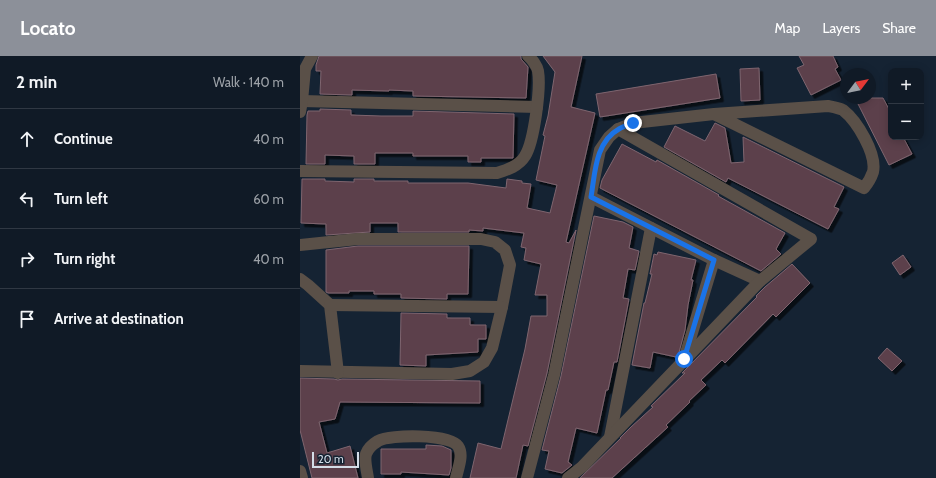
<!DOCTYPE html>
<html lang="en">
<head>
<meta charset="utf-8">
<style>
  body { margin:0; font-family:Cabin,sans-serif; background:#19232e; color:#f1f3f6 }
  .controls { position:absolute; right:12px; top:12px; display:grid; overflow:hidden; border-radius:8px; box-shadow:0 2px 10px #0003 }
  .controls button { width:36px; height:36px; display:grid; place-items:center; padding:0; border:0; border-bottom:1px solid #303843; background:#101a26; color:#f1f3f6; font:20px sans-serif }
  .compass { position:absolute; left:540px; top:12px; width:36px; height:36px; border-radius:50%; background:#101a26; box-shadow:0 2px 10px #0003; rotate:58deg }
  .scale { position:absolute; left:12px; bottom:10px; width:47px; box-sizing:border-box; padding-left:4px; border:2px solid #d3dde8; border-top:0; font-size:11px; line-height:14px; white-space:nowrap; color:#d3dde8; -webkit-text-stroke:3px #152333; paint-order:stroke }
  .stop { position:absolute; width:12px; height:12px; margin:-9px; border:3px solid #1a73e8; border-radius:50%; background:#fff }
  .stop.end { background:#1a73e8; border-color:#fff; box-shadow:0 1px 4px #0008 }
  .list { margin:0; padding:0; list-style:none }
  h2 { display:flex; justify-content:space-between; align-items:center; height:52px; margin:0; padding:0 16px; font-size:17px }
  h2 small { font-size:13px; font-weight:400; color:#9ca1a7 }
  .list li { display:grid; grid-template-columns:26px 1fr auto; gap:12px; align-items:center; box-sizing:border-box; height:60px; padding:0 16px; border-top:1px solid #303843 }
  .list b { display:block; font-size:15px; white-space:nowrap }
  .list em { font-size:13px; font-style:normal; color:#9ca1a7 }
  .icon { flex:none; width:22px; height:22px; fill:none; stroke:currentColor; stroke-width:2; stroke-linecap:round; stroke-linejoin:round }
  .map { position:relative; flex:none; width:636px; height:422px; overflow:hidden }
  header { display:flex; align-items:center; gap:24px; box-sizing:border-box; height:56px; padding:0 20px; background:#8c9099; color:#fff }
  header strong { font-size:19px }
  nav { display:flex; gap:22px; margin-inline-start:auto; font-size:14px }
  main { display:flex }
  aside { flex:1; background:#101a26 }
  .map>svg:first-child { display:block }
  .building { fill:#5b404b; stroke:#7f656f; filter:url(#shadow) }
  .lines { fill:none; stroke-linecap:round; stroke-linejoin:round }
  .minor { stroke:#5a5048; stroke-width:12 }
  .route { stroke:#1a73e8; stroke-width:5 }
</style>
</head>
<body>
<header>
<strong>Locato</strong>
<nav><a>Map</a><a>Layers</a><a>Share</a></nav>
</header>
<main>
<aside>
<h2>2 min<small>Walk · 140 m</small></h2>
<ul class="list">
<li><svg class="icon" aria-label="ahead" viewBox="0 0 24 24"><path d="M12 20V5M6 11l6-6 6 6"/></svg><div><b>Continue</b></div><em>40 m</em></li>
<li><svg class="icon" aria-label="left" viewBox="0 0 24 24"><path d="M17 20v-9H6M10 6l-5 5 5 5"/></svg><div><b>Turn left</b></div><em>60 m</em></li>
<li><svg class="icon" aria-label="right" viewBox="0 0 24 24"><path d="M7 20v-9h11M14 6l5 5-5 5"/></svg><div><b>Turn right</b></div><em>40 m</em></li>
<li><svg class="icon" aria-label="arrive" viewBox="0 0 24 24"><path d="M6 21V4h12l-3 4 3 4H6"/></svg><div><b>Arrive at destination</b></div></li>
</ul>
</aside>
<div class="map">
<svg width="636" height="422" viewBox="0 0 636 422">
  <defs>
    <filter id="shadow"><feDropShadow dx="3.5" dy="3.5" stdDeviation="0" flood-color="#0009"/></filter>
  </defs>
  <rect width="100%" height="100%" fill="#152333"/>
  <g class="building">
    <path d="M19 0H221V3L228 11 226 42 113 40V35L89 34V35L52 34V39L20 38 21 15H16V9Z"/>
    <path d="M243 0H282L271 51 295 57 266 186 269 187 276 174 247 317 228 390 223 389 216 422H170L178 387 201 393 225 293 231 260H247V239H235L241 208 224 204 226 192 221 191 224 177 183 172V175L169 174V176H98V167H70V176L26 179V168L1 167 2 123H25V125L54 126V123H74V125H108V127H168L206 132 207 123 222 125V127L231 128 227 152 250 157 257 129 236 124 245 80 243 79 248 60 255 16Z"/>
    <path d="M499 0H533L538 11 535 13 541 24 511 39 497 12 504 9Z"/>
    <path d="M459 12 460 44 441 45 440 13Z"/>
    <path d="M416 18 420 42 300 61 296 38Z"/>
    <path d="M555 42H583L591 57V81H603L612 98 589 109Z"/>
    <path d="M20 53 51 54V59L81 60H113V55L214 58 213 102H181V106H168V100H113V97H75V108H54V100L25 99V108H6L7 59 8 55H20Z"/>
    <path d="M415 67 425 72 431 107 444 106 443 81 544 131 534 151 539 153 528 173 428 122 426 126 364 91 375 70 405 85Z"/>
    <path d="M322 88 356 106 357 104 419 139 418 140 485 177 476 193 481 198 461 215 300 132 302 124Z"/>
    <path d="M294 160 323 166 333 171 329 192 339 195 335 214 328 213 323 242 329 243 317 306H314L308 334H306L297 377 276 372 268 406 272 409 262 417 245 413 249 395 242 394 261 320Z"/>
    <path d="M58 190H169L168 238H147V243L101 242V238H74V235H49V237H28L26 236V194Z"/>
    <path d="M358 196 396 204 391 224H393L388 249 385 274 378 300 376 301 353 296 350 312 332 309 344 247H345L352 218H350L354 198 357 199Z"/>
    <path d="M603 199 611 211 600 219 592 207Z"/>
    <path d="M492 208 510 227 476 261 473 258 425 307 422 304 401 324 406 329 389 345 390 346 366 369 368 371 312 422H280L321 382H320L331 371 353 351 351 350 385 317H382L457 241 456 240 465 231Z"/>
    <path d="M101 257 147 258V262H170V269H186V283H178V296L126 299V310L100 309Z"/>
    <path d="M587 292 602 305 592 315 578 302Z"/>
    <path d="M0 322 34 323 38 324 42 323 180 325V347L40 346 35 363 19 366 27 397 50 390 58 422H12L0 374Z"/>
    <path d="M126 389 142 390 151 394V412L149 419 101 416V418H81V393H126Z"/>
  </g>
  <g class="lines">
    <g class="minor">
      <path d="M2 45 237 51"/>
      <path d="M0 56 2 45 5 13 12 0"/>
      <path d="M0 115 197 117C207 114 219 110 225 100 234 86 241 32 238 15 237 10 232 3 228 0"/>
      <path d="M291 141 414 204 460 225"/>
      <path d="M0 189 58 183H181L195 186 205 194 210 209 202 251 192 292 184 306 170 315 152 318 0 315"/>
      <path d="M0 223 8 229 30 249 38 317"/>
      <path d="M30 249 202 251"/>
      <path d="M385 300 414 204"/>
      <path d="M310 381 351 172"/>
      <path d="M0 415 2 422"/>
      <path d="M68 422C67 415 64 404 66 398 68 392 73 388 78 385 91 378 150 378 158 390 164 399 158 412 156 422"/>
      <path d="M227 422 254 319 300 94 309 81 318 73 333 67 414 58 528 50C533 51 539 52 543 54 557 65 577 98 573 116 571 122 568 127 564 132L414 58"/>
      <path d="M268 422 282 411 460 225 511 183 318 73"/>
    </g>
  </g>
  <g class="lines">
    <path class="route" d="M333 67C329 69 323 70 319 73 295 86 295 118 291 141L414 204 384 303"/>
  </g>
</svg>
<div class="controls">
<button>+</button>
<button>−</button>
</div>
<svg class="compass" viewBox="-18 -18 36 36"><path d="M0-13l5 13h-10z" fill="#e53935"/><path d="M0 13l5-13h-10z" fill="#9ca1a7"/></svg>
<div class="scale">20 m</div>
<div class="stop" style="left:384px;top:303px"></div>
<div class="stop end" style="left:333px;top:67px"></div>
</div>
</main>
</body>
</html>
